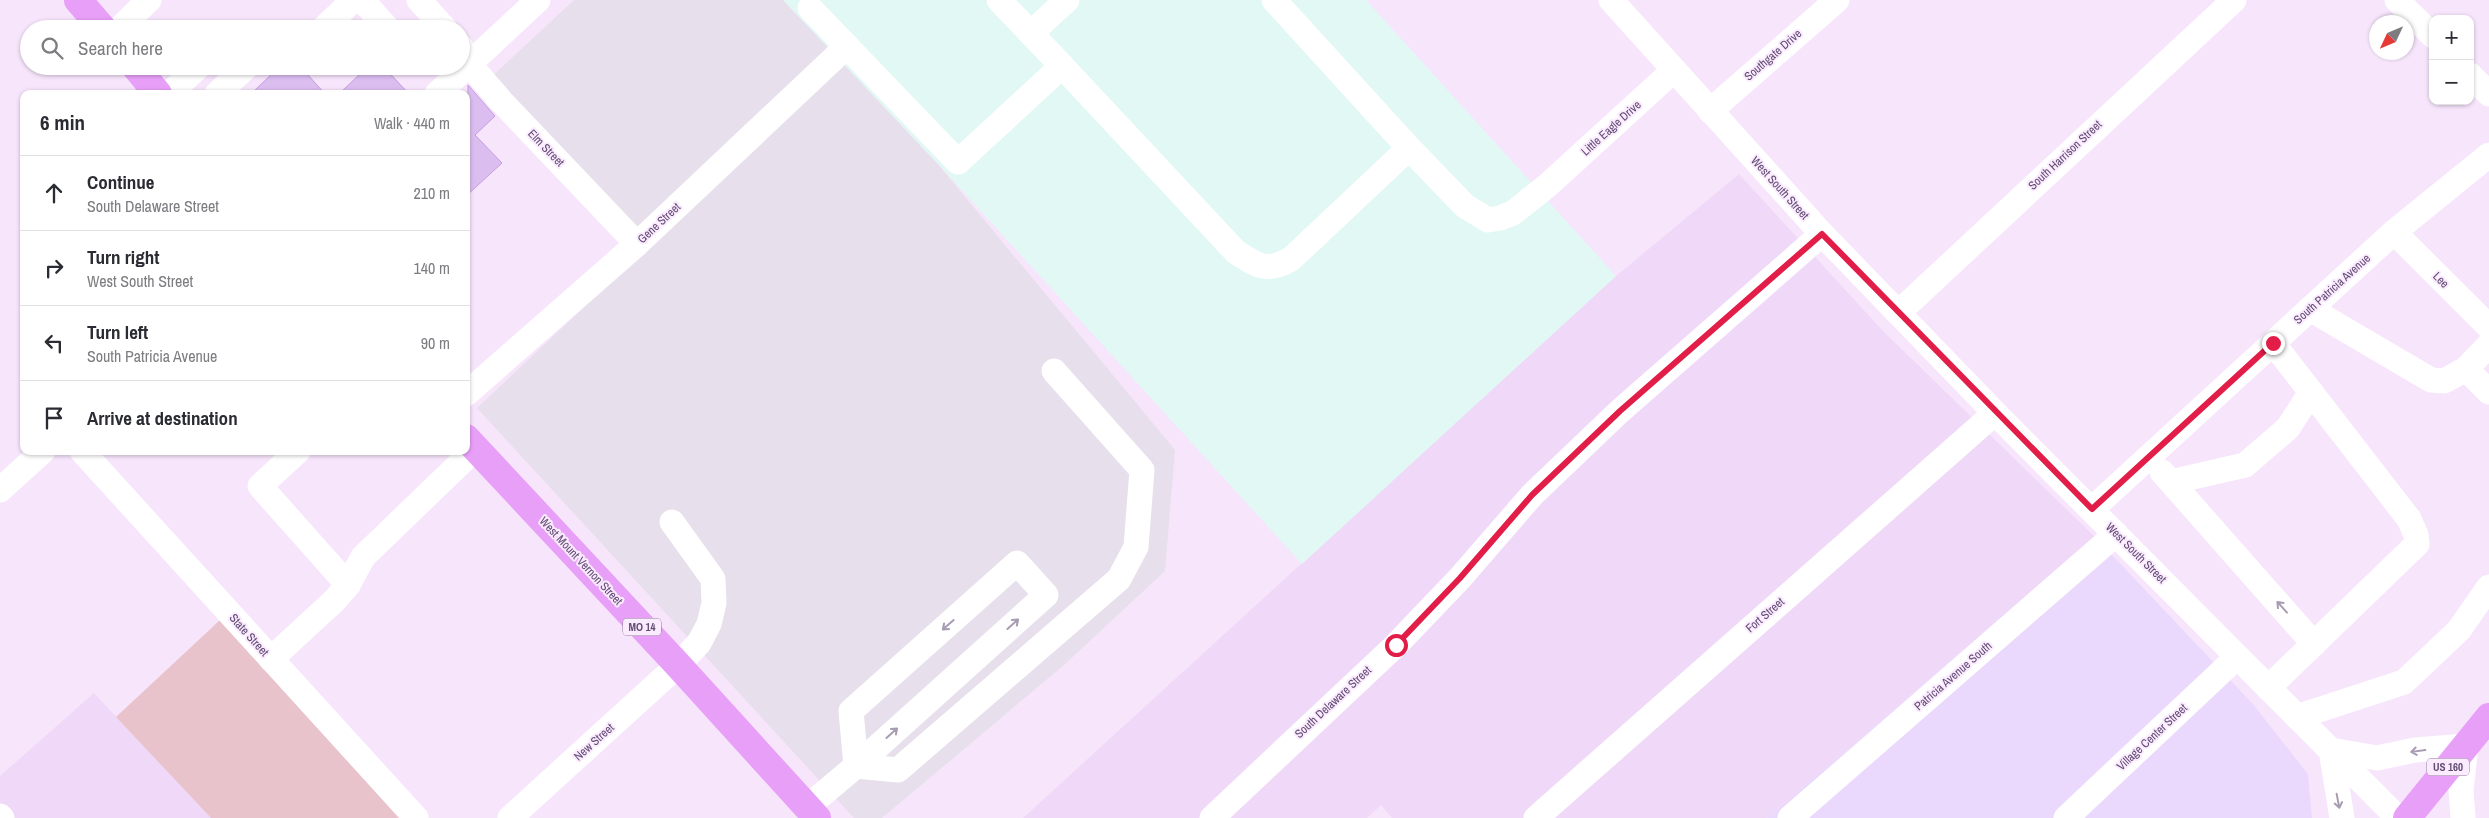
<!DOCTYPE html>
<html lang="en">
<head>
<meta charset="utf-8">
<style>
  body { margin:0; font-family:"Archivo Narrow",sans-serif; background:#f2f2f3; color:#2b2b33 }
  .controls { position:absolute; right:15px; top:15px; display:grid; overflow:hidden; border-radius:10px; box-shadow:0 1px 4px #0004 }
  .controls button { width:45px; height:45px; display:grid; place-items:center; padding:0; border:0; border-bottom:1px solid #e1e1e2; background:#fff; color:#2b2b33; font:25px sans-serif }
  .compass { position:absolute; left:2369px; top:15px; width:45px; height:45px; border-radius:50%; background:#fff; box-shadow:0 1px 4px #0004; rotate:226deg }
  .stop { position:absolute; width:15px; height:15px; margin:-11px; border:4px solid #e11d48; border-radius:50%; background:#fff }
  .stop.end { background:#e11d48; border-color:#fff; box-shadow:0 1px 5px #0008 }
  .list { margin:0; padding:0; list-style:none }
  h2 { display:flex; justify-content:space-between; align-items:center; height:65px; margin:0; padding:0 20px; font-size:21px }
  h2 small { font-size:16px; font-weight:400; color:#7c7c81 }
  .list li { display:grid; grid-template-columns:32px 1fr auto; gap:15px; align-items:center; box-sizing:border-box; height:75px; padding:0 20px; border-top:1px solid #e1e1e2 }
  .list b { display:block; font-size:19px; white-space:nowrap }
  .list p { margin:0; font-size:16px; white-space:nowrap; color:#7c7c81 }
  .list em { font-size:16px; font-style:normal; color:#7c7c81 }
  .icon { flex:none; width:28px; height:28px; fill:none; stroke:currentColor; stroke-width:2; stroke-linecap:round; stroke-linejoin:round }
  .map { position:relative; flex:none; width:2489px; height:818px; overflow:hidden }
  .search { position:absolute; background:#fff; box-shadow:0 1px 4px #0004; left:20px; top:20px; width:450px; height:55px; display:flex; align-items:center; gap:12px; box-sizing:border-box; padding:0 18px; border-radius:28px; color:#7c7c81; font-size:19px }
  .panel { position:absolute; background:#fff; box-shadow:0 1px 4px #0004; left:20px; top:90px; width:450px; height:365px; border-radius:10px }
  .map>svg:first-child { display:block }
  .residential { fill:#f0d9f8 }
  .commercial { fill:#ead9fc }
  .industrial { fill:#e7dfeb }
  .education { fill:#e1f8f4 }
  .green { fill:#e9c3cb }
  .building { fill:#dbbdf0; stroke:#c59ee2 }
  .lines { fill:none; stroke-linecap:round; stroke-linejoin:round }
  .minor { stroke:#fff; stroke-width:25 }
  .major { stroke:#e89ff8; stroke-width:28 }
  .oneway { stroke:#a89cb2 }
  .route { stroke:#e11d48; stroke-width:6 }
  .labels { text-anchor:middle; stroke-width:4; stroke-linejoin:round; paint-order:stroke }
  .shield { fill:#fbebfe; stroke:#8f7b9d; stroke-width:1 }
  .shield-label { font-size:11px; font-weight:bold; fill:#614b73 }
  .street-label { font-size:12px; fill:#614b73; stroke:#fbebfe }
</style>
</head>
<body>
<div class="map">
<svg width="2489" height="818" viewBox="0 0 2489 818">
  <rect width="100%" height="100%" fill="#f7e5fc"/>
  <g class="residential">
    <path d="M1739 174 1884 332 2095 537 1767 818H1392L1381 805 1367 818H1023L1616 276Z"/>
    <path d="M94 693 211 818H0V776Z"/>
  </g>
  <path class="commercial" d="M2095 537 2252 703 2308 774 2312 818H1767Z"/>
  <path class="industrial" d="M574 0H783L937 163 1175 450 1165 571 1064 665 882 818H854L477 408 646 249 487 81Z"/>
  <path class="education" d="M783 0H1366L1616 276 1302 564 937 163Z"/>
  <path class="green" d="M220 620 401 818H211L116 717Z"/>
  <g class="building">
    <path d="M280 66H300L325 94H251Z"/>
    <path d="M354 66H383L409 94H339L361 73Z"/>
    <path d="M468 85 495 116 475 135 502 163 466 196Z"/>
  </g>
  <g class="lines">
    <g class="minor">
      <path d="M362 0 388 29"/>
      <path d="M419 0 445 29"/>
      <path d="M999 0 1062 66"/>
      <path d="M1274 0 1409 148"/>
      <path d="M1611 0 1822 234 1995 413 2398 818"/>
      <path d="M2397 0 2433 36"/>
      <path d="M810 8 958 162 1062 66 1236 252C1258 266 1266 273 1291 259L1409 148 1465 206 1488 220 1500 218 1513 213 1548 185 1674 70"/>
      <path d="M119 29 149 0"/>
      <path d="M323 29 353 0"/>
      <path d="M1031 33 1067 0"/>
      <path d="M461 47 469 64 501 101 637 244"/>
      <path d="M2470 75 2489 94"/>
      <path d="M169 94 199 66"/>
      <path d="M217 94 247 66"/>
      <path d="M437 94 538 0"/>
      <path d="M1710 111 1837 0"/>
      <path d="M2394 232 2489 327"/>
      <path d="M2310 309 2431 380 2444 381 2466 369 2489 392"/>
      <path d="M1898 313 2234 0"/>
      <path d="M2466 369 2489 345"/>
      <path d="M466 394 637 244 847 46"/>
      <path d="M82 451 416 818"/>
      <path d="M298 451 260 486 348 585"/>
      <path d="M2162 472 2171 482 2245 465 2288 428 2311 392"/>
      <path d="M2171 482 2314 644"/>
      <path d="M0 490 43 451"/>
      <path d="M2092 509 2394 232 2489 155"/>
      <path d="M271 659 335 600 348 585 363 557 476 448"/>
      <path d="M2268 688 2417 544 2416 535 2409 519 2273 343"/>
      <path d="M2297 717 2404 682 2459 630 2489 587"/>
      <path d="M856 766 898 770 1119 579 1136 547 1142 470 1054 371"/>
      <path d="M806 808 856 766 1046 595 1017 563 851 711 856 766"/>
      <path d="M0 816 2 818"/>
      <path d="M510 818 678 665 699 643 709 624 714 603 713 579 672 522"/>
      <path d="M1212 818 1396 645 1460 578 1532 495 1620 411 1822 234"/>
      <path d="M1536 818 1995 413"/>
      <path d="M1790 818 2116 534"/>
      <path d="M2066 818 2237 657"/>
      <path d="M2342 818 2331 750 2377 758 2415 750 2466 746 2461 790 2463 818"/>
    </g>
    <g class="major">
      <path d="M78 0 103 29"/>
      <path d="M135 66 158 94"/>
      <path d="M466 438 678 665 817 818"/>
      <path d="M2407 818 2489 717"/>
    </g>
  </g>
  <defs><path id="oneway-shaft" d="M-6 0H5M1.5-3L5.5 0L1.5 3" fill="none" stroke-width="1.6" stroke-linecap="round" stroke-linejoin="round" transform="scale(1.25)"/></defs>
  <g class="oneway">
    <use href="#oneway-shaft" transform="translate(2282 607) rotate(-132)"/>
    <use href="#oneway-shaft" transform="translate(1013 624) rotate(-42)"/>
    <use href="#oneway-shaft" transform="translate(948 625) rotate(139)"/>
    <use href="#oneway-shaft" transform="translate(892 733) rotate(-42)"/>
    <use href="#oneway-shaft" transform="translate(2418 751) rotate(172)"/>
    <use href="#oneway-shaft" transform="translate(2338 801) rotate(79)"/>
  </g>
  <g class="lines">
    <path class="route" d="M1396 645 1460 578 1532 495 1620 411 1822 234 2092 509 2273 343"/>
  </g>
  <g class="labels">
    <g class="shield">
      <rect x="623" y="618.5" width="38" height="17" rx="4"/>
      <rect x="2427" y="758.5" width="42" height="17" rx="4"/>
    </g>
    <g class="shield-label">
      <text x="642" y="631">MO 14</text>
      <text x="2448" y="771">US 160</text>
    </g>
    <g class="street-label">
      <text transform="translate(1773 55) rotate(-41)" y="4">Southgate Drive</text>
      <text transform="translate(1611 128) rotate(-42)" y="4">Little Eagle Drive</text>
      <text transform="translate(546 148) rotate(46)" y="4">Elm Street</text>
      <text transform="translate(2065 155) rotate(-43)" y="4">South Harrison Street</text>
      <text transform="translate(1780 188) rotate(48)" y="4">West South Street</text>
      <text transform="translate(659 223) rotate(-43)" y="4">Gene Street</text>
      <text transform="translate(2441 280) rotate(45)" y="4">Lee</text>
      <text transform="translate(2332 289) rotate(-42)" y="4">South Patricia Avenue</text>
      <text transform="translate(2136 553) rotate(45)" y="4">West South Street</text>
      <text transform="translate(581 561) rotate(47)" y="4">West Mount Vernon Street</text>
      <text transform="translate(1765 615) rotate(-41)" y="4">Fort Street</text>
      <text transform="translate(249 635) rotate(48)" y="4">State Street</text>
      <text transform="translate(1953 676) rotate(-41)" y="4">Patricia Avenue South</text>
      <text transform="translate(1333 702) rotate(-43)" y="4">South Delaware Street</text>
      <text transform="translate(2152 737) rotate(-43)" y="4">Village Center Street</text>
      <text transform="translate(594 742) rotate(-42)" y="4">New Street</text>
    </g>
  </g>
</svg>
<div class="controls">
<button>+</button>
<button>−</button>
</div>
<svg class="compass" viewBox="-18 -18 36 36"><path d="M0-13l5 13h-10z" fill="#e53935"/><path d="M0 13l5-13h-10z" fill="#7c7c81"/></svg>
<div class="stop" style="left:1396px;top:645px"></div>
<div class="stop end" style="left:2273px;top:343px"></div>
<div class="search"><svg class="icon" aria-label="search" viewBox="0 0 24 24"><circle cx="10" cy="10" r="6"/><path d="M15 15l6 6"/></svg>Search here</div>
<section class="panel">
<h2>6 min<small>Walk · 440 m</small></h2>
<ul class="list">
<li><svg class="icon" aria-label="ahead" viewBox="0 0 24 24"><path d="M12 20V5M6 11l6-6 6 6"/></svg><div><b>Continue</b><p>South Delaware Street</p></div><em>210 m</em></li>
<li><svg class="icon" aria-label="right" viewBox="0 0 24 24"><path d="M7 20v-9h11M14 6l5 5-5 5"/></svg><div><b>Turn right</b><p>West South Street</p></div><em>140 m</em></li>
<li><svg class="icon" aria-label="left" viewBox="0 0 24 24"><path d="M17 20v-9H6M10 6l-5 5 5 5"/></svg><div><b>Turn left</b><p>South Patricia Avenue</p></div><em>90 m</em></li>
<li><svg class="icon" aria-label="arrive" viewBox="0 0 24 24"><path d="M6 21V4h12l-3 4 3 4H6"/></svg><div><b>Arrive at destination</b></div></li>
</ul>
</section>
</div>
</body>
</html>
